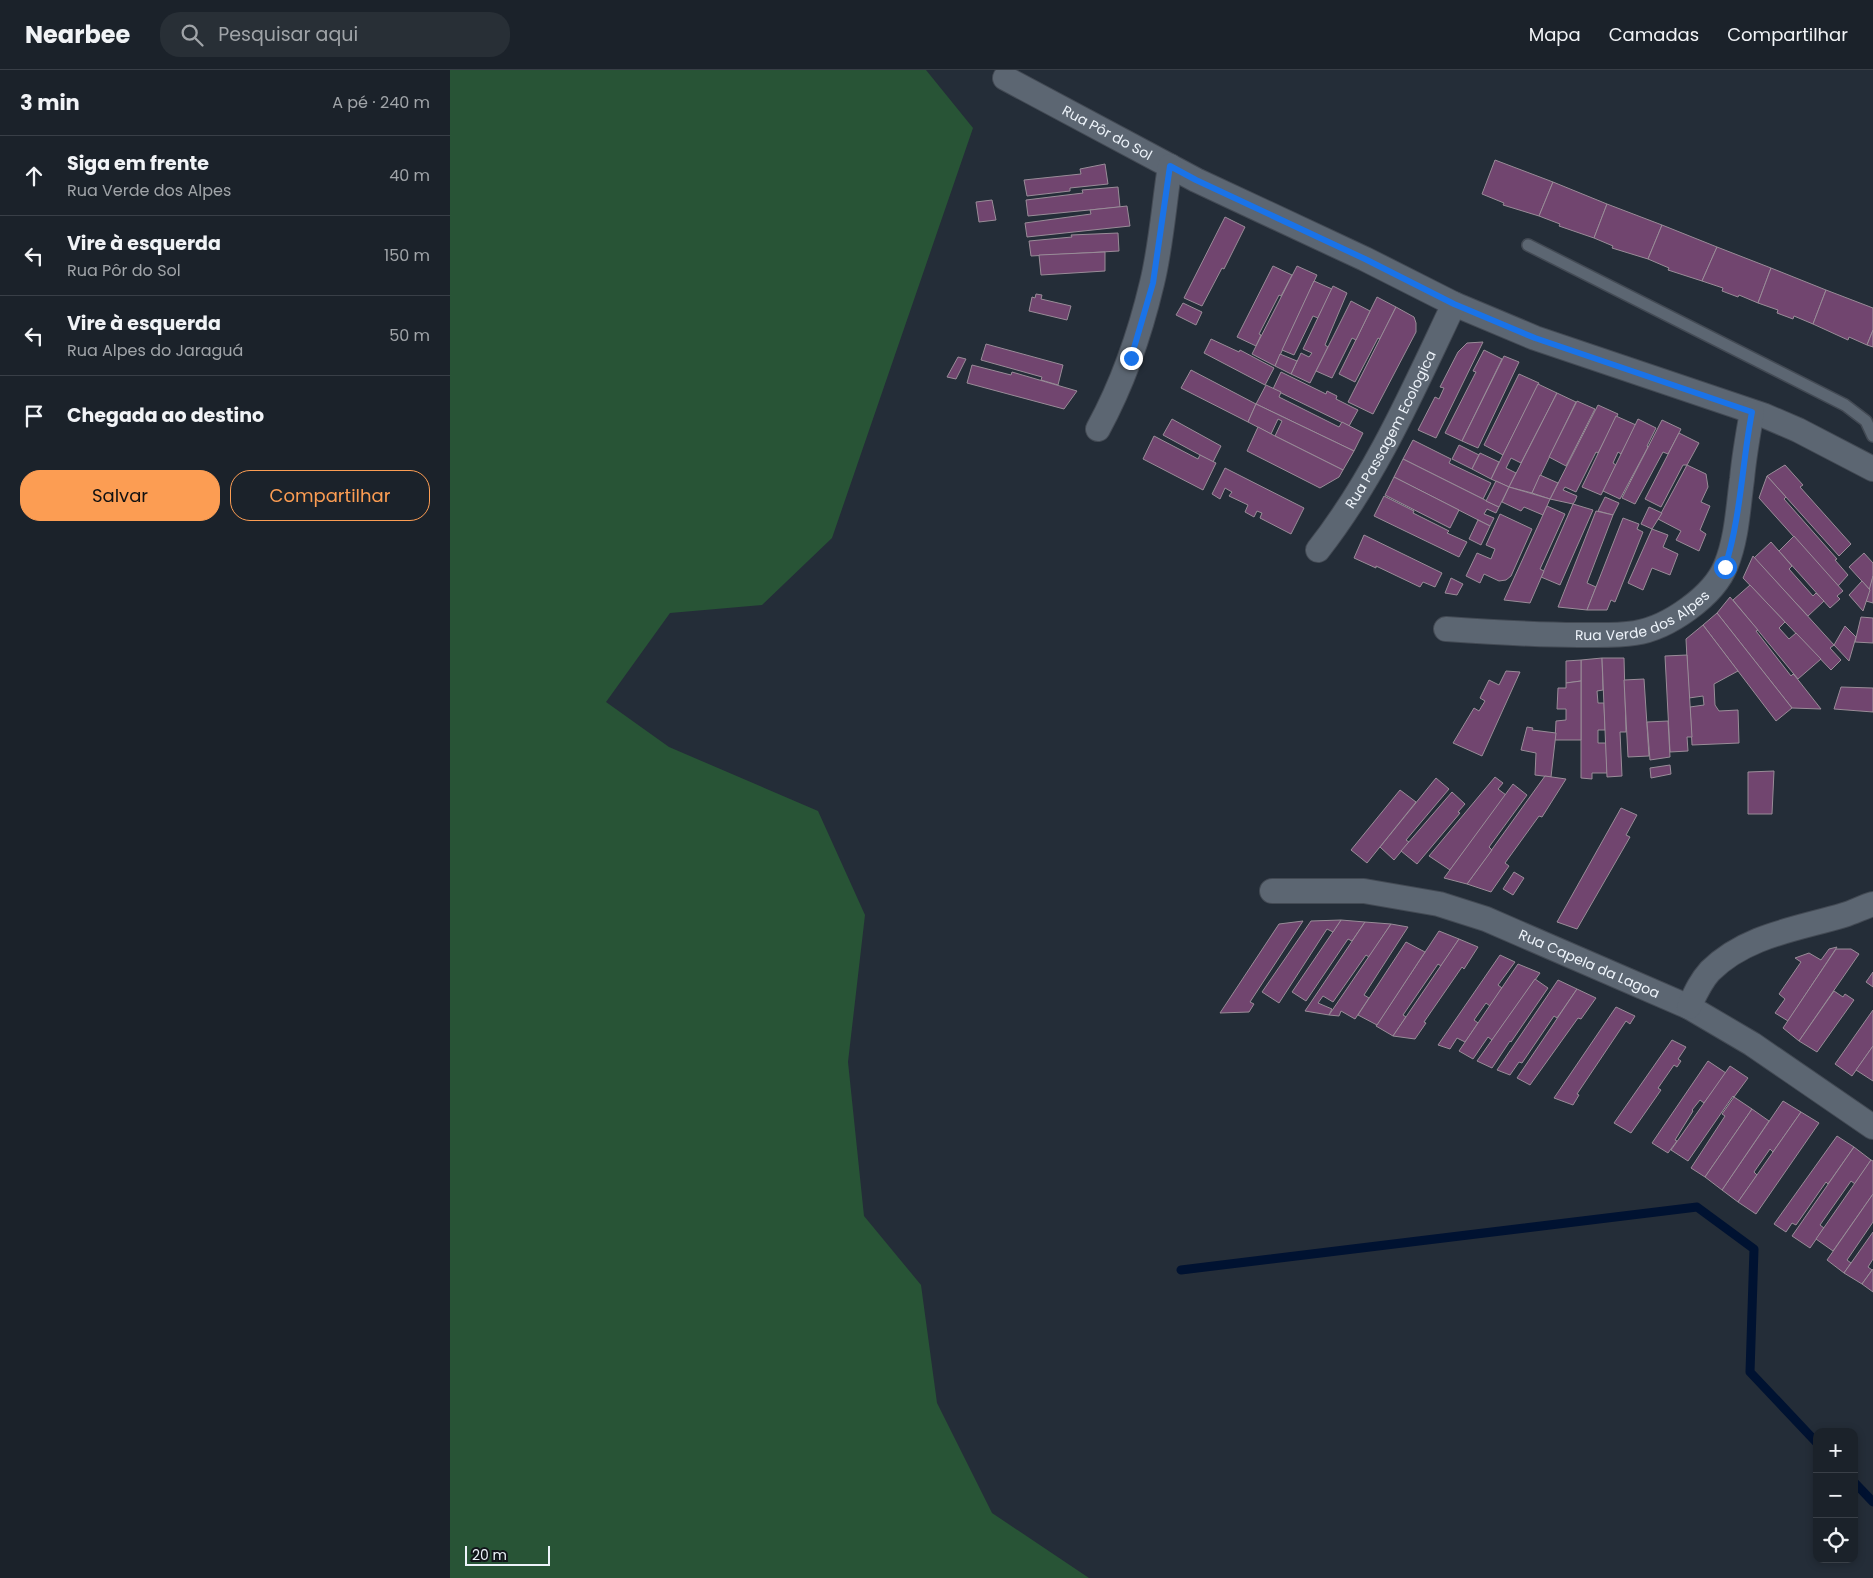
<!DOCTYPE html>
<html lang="pt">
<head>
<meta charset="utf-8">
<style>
  body { margin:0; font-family:Poppins,sans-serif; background:#282f36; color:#f1f3f6 }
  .controls { position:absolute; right:15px; bottom:15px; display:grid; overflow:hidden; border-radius:10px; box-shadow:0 2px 8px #0003 }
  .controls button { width:45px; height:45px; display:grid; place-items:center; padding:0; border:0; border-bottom:1px solid #393f47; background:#1b222a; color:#f1f3f6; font:25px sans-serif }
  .scale { position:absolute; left:15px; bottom:12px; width:85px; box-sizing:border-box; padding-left:5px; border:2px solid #edf3fa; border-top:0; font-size:14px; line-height:18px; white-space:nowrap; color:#edf3fa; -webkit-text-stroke:4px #11151a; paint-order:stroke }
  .stop { position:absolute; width:15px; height:15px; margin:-11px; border:4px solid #1a73e8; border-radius:50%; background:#fff }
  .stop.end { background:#1a73e8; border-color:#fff; box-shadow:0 1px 5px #0008 }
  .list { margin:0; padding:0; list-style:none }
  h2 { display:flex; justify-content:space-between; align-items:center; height:65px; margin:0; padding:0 20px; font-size:21px }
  h2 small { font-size:16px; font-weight:400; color:#a0a4a8 }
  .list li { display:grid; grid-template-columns:32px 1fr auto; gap:15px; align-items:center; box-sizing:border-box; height:80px; padding:0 20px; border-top:1px solid #393f47 }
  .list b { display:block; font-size:19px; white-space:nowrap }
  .list p { margin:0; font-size:16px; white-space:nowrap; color:#a0a4a8 }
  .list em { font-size:16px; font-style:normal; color:#a0a4a8 }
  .actions { display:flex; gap:10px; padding:15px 20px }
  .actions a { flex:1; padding:11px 0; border:1px solid #fc9d53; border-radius:20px; text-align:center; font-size:18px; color:#fc9d53 }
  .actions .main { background:#fc9d53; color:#111 }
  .icon { flex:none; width:28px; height:28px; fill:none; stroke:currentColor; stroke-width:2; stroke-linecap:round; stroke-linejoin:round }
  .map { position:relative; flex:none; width:1423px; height:1508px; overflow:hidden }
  header { display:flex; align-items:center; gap:30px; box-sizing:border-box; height:70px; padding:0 25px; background:#1b222a; border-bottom:1px solid #393f47 }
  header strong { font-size:24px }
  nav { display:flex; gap:28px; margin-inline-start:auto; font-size:18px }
  .search { width:350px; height:45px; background:#282f36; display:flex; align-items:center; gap:12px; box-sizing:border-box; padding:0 18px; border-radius:20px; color:#a0a4a8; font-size:19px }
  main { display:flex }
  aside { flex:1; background:#1b222a }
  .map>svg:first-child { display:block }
  .green { fill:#285436 }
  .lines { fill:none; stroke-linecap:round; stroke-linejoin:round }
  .stream { stroke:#001231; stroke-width:9 }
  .building { fill:#71456f; stroke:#998c98 }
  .service-casing { stroke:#434a54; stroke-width:14 }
  .minor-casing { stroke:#434a54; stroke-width:26 }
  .service { stroke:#5c6672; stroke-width:11 }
  .minor { stroke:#5c6672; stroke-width:24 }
  .route { stroke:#1a73e8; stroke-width:6 }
  .labels { text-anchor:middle; stroke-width:4.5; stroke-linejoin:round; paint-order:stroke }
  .street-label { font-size:14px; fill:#edf3fa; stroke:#11151a }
</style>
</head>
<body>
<header>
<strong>Nearbee</strong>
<div class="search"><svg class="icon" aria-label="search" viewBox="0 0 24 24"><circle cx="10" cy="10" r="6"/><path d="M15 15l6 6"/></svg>Pesquisar aqui</div>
<nav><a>Mapa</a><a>Camadas</a><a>Compartilhar</a></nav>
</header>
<main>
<aside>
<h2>3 min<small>A pé · 240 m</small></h2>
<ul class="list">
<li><svg class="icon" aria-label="ahead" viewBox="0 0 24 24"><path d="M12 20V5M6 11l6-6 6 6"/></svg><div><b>Siga em frente</b><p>Rua Verde dos Alpes</p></div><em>40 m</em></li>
<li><svg class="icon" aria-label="left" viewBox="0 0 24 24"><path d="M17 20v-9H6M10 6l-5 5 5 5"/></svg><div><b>Vire à esquerda</b><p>Rua Pôr do Sol</p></div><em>150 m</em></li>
<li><svg class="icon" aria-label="left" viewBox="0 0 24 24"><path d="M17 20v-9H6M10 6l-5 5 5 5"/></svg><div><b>Vire à esquerda</b><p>Rua Alpes do Jaraguá</p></div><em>50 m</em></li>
<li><svg class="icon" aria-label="arrive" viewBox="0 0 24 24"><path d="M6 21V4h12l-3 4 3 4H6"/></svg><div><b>Chegada ao destino</b></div></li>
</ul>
<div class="actions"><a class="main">Salvar</a><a>Compartilhar</a></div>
</aside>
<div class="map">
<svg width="1423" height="1508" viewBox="0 0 1423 1508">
  <rect width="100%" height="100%" fill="#242d38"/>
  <path class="green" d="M0 0H476L523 58 382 468 312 535 220 543 156 632 219 677 368 741 415 845 398 992 414 1146 471 1215 487 1333 542 1443 639 1508H0Z"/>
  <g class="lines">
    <g class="stream">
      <path d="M731 1200 1247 1137 1304 1179 1300 1302 1367 1373"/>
      <path d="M1404 1412 1423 1432"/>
    </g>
  </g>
  <g class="building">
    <path d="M1045 90 1103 112 1089 146 1053 135 1054 133 1032 124Z"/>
    <path d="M655 94 658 114 620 118V121L577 126 574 110 631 104 630 99Z"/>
    <path d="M1103 112 1157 134 1144 168 1109 156 1110 154 1089 146Z"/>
    <path d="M668 117 670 137 578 146 576 130 633 123 632 120Z"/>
    <path d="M542 130 546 150 529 152 526 132Z"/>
    <path d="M1157 134 1212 155 1198 189 1162 178 1163 176 1144 168Z"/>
    <path d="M677 136 680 156 577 167 575 153 641 144 640 140Z"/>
    <path d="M775 147 795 157 774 199 772 198 752 236 734 228Z"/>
    <path d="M1212 155 1267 177 1252 211 1218 200 1219 198 1198 189Z"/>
    <path d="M668 163 669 181 581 186 579 171 622 167 621 165Z"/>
    <path d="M1267 177 1321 198 1308 233 1289 225 1288 227 1272 221 1273 218 1252 211Z"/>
    <path d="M655 182V201L591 205 589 185Z"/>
    <path d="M823 196 842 205 831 226 829 225 809 264 811 265 806 276 787 267Z"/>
    <path d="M847 196 867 205 825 296 802 284Z"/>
    <path d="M1321 198 1376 220 1363 254 1344 246 1343 249 1327 243 1328 240 1308 233Z"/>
    <path d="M864 211 882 219 868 248 863 246 844 285 832 280Z"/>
    <path d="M883 216 897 223 875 275 878 277 860 313 841 304 851 283 859 287 862 283 853 279Z"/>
    <path d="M1376 220 1423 238V260L1417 275 1399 267 1398 270 1363 254Z"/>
    <path d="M586 224 592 225 591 229 621 236 617 250 579 241 582 227 585 228Z"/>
    <path d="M927 227 946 237 930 269 928 268 905 312 889 304Z"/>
    <path d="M901 231 920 241 906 270 902 268 882 308 866 301Z"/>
    <path d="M733 233 752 242 746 255 726 245Z"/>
    <path d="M946 237 964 247 966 253V262L923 344 898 332Z"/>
    <path d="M1423 260V277L1417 275Z"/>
    <path d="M761 269 789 282 790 280 824 298 815 315 754 283Z"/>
    <path d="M1033 272 986 368 968 360 985 327 989 329 994 318 990 317 1008 282 1017 273Z"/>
    <path d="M536 274 613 295 608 315 591 310 592 307 531 290Z"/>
    <path d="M1034 280 1052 289 1012 371 995 363 1026 302 1023 301Z"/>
    <path d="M830 284 847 291 841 304 825 296Z"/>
    <path d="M1054 286 1069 292 1028 378 1012 371Z"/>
    <path d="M508 287 516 289 506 309 497 307Z"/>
    <path d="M522 295 561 305 562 302 627 321 614 339 517 313Z"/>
    <path d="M741 300 806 334 798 352 731 318Z"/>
    <path d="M831 302 876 324 877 321 887 326 886 329 908 340 899 356 823 319Z"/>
    <path d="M1069 304 1089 313 1053 385 1034 375Z"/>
    <path d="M1088 314 1107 323 1071 393 1061 388 1056 398 1066 403 1059 417 1041 409Z"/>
    <path d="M816 315 831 322 829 327 889 357 892 352 913 363 904 381 806 334Z"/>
    <path d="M1107 323 1126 332 1082 423 1059 417Z"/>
    <path d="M1127 331 1145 339 1116 396 1099 387Z"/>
    <path d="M806 334 904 381 893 400 825 366 832 351 828 349 821 364 798 352Z"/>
    <path d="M1148 335 1168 344 1148 383 1146 382 1126 422 1115 417 1113 420 1127 426 1125 431 1123 434 1100 429Z"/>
    <path d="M1166 346 1186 355 1171 384 1168 382 1163 393 1166 395 1151 425 1132 417Z"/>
    <path d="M722 349 771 376 763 392 713 365Z"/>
    <path d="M1188 349 1206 358 1197 376 1198 377 1170 429 1153 421Z"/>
    <path d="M1212 350 1231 359 1218 384 1213 382 1185 434 1172 428Z"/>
    <path d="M808 357 825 366 893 400 889 407 870 418 797 381Z"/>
    <path d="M1229 363 1249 373 1237 395H1233L1211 437 1195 429Z"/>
    <path d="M704 366 748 389 750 385 766 393 753 420 693 389Z"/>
    <path d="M963 370 1001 389 999 393 1041 413 1033 429 953 389Z"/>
    <path d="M1009 375 1029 385 1022 399 1002 389Z"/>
    <path d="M1030 383 1049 392 1041 409 1022 399Z"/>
    <path d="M953 389 1049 437 1046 443 1037 439 1034 444 1044 448 1040 456 944 407Z"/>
    <path d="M1237 395 1256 404 1258 417 1251 432 1260 436 1250 460 1256 464 1249 481 1226 470 1231 461 1208 449Z"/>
    <path d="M1335 395 1353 415 1350 417 1401 474 1389 486 1317 406Z"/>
    <path d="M775 398 854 438 841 464 810 448 812 443 807 441 804 447 795 442 798 435 779 426 782 422 775 418 770 429 762 424Z"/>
    <path d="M1090 405 1108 413 1100 429 1082 423Z"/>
    <path d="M1317 406 1336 427 1334 429 1387 489 1385 490 1398 505 1388 516 1309 428Z"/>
    <path d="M944 407 1009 440 1000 458 935 425Z"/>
    <path d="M1046 411 1059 417 1049 437 1036 431Z"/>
    <path d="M1059 417 1100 429 1093 445 1074 437 1071 441 1052 432Z"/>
    <path d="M934 426 964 441 963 443 999 461 997 463 1017 472 1009 487 924 446Z"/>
    <path d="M1155 427 1169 433 1163 445 1148 441Z"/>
    <path d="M1123 434 1143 440 1110 515 1091 507Z"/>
    <path d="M1097 436 1115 444 1090 499 1094 501 1080 533 1054 530Z"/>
    <path d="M1199 437 1212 443 1202 459 1191 454Z"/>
    <path d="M1146 441 1163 445 1137 513 1146 517 1137 540 1108 537Z"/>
    <path d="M1050 444 1082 459 1061 506 1056 510 1049 511 1034 504 1030 513 1016 506 1027 483 1041 489 1045 479 1036 475Z"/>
    <path d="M1173 448 1189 454 1187 459 1193 462 1165 532 1161 530 1157 540H1137Z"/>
    <path d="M1028 450 1040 456 1031 475 1019 469Z"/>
    <path d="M1202 459 1218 465 1213 477 1228 484 1220 505 1202 498 1193 520 1178 513Z"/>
    <path d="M914 465 992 503 985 517 973 512 970 517 926 496V498L904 488Z"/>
    <path d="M1344 466 1393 521 1387 526 1390 529 1380 538 1329 481Z"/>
    <path d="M1321 472 1342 496 1339 499 1363 526 1366 523 1374 531 1358 546 1304 488Z"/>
    <path d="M1414 483 1423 493V506L1420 520 1399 497Z"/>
    <path d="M1303 486 1384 575 1380 578 1391 590 1381 600 1293 508Z"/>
    <path d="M1423 506V533L1416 531Z"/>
    <path d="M1001 508 1013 514 1007 525 995 523Z"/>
    <path d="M1412 511 1420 520 1413 541 1399 525Z"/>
    <path d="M1300 515 1335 552 1329 558 1339 569 1346 563 1371 589 1348 609 1283 530Z"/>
    <path d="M1280 527 1308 560 1306 561 1341 606 1343 604 1345 606 1371 639 1342 638 1267 543Z"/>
    <path d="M1267 543 1342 638 1326 651 1253 555Z"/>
    <path d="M1411 547 1423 548V573L1405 572Z"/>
    <path d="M1253 555 1288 601 1264 614 1265 635 1269 641 1288 640 1289 673 1242 675 1240 637 1254 635 1253 626 1239 628 1236 569Z"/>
    <path d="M1395 556 1406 567 1399 591 1384 575Z"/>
    <path d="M1237 585 1242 667H1237L1238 681 1220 682 1215 586Z"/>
    <path d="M1152 588 1153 620 1147 621 1148 633H1154L1155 660H1148V673H1156L1157 703H1142V709L1131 708V590Z"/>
    <path d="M1152 588H1174L1176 662H1170L1172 706 1157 707Z"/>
    <path d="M1131 590V611L1116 613V591Z"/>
    <path d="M1056 601 1070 602 1032 686 1003 673 1024 638 1029 641 1035 631 1030 628 1039 610 1049 615Z"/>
    <path d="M1194 609 1199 686 1178 687 1174 610Z"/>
    <path d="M1131 611V670H1105L1106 651 1116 650V639H1107L1108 618H1116V613Z"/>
    <path d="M1391 617 1423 618V642L1384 639Z"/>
    <path d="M1218 651 1220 687 1200 690 1197 652Z"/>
    <path d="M1077 657 1083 658 1082 660 1106 663 1101 707 1085 705 1086 683 1071 680Z"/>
    <path d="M1220 695 1221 704 1201 708 1200 698Z"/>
    <path d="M1324 701 1322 744H1298V702Z"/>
    <path d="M1095 706 1116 709 1092 747 1089 746 1055 793 1059 796 1041 822 1017 814Z"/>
    <path d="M1045 707 1053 713 1048 719 1056 725 1000 800 979 786Z"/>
    <path d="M986 708 999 719 956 770 959 772 944 790 930 777Z"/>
    <path d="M1063 714 1077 725 1039 777 1042 780 1017 814 994 808Z"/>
    <path d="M950 720 966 732 917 793 901 780Z"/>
    <path d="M1002 722 1015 734 1008 742 1010 743 967 794 951 781Z"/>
    <path d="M1171 738 1187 745 1176 765 1180 767 1127 859 1107 852Z"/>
    <path d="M1064 802 1074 808 1063 825 1053 819Z"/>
    <path d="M891 850 915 852 902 871 898 869 856 931 842 922Z"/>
    <path d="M891 850 883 862 877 859 829 933 812 922 861 851Z"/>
    <path d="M853 851 800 932 804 934 799 942 770 943 829 854Z"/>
    <path d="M915 852 941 854 919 887 916 885 883 932 873 926 868 933 882 939 879 945 855 941Z"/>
    <path d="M941 854 958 857 914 925 919 928 905 949 891 941 889 946 879 945Z"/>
    <path d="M989 861 1009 869 991 896 988 894 953 945 956 947 943 966 926 956Z"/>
    <path d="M1009 869 1028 877 1014 899 1012 897 974 952 976 953 965 969 943 966Z"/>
    <path d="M956 872 975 882 927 955 908 945Z"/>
    <path d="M1387 877 1338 951 1325 943 1335 929 1329 924 1351 892 1345 888 1359 883 1371 890 1379 879Z"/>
    <path d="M1386 879H1401L1409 884 1349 971 1333 958Z"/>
    <path d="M1050 885 1065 892 1048 915 1052 918 1040 936 1036 933 1024 950 1028 953 1015 972 1007 968 1000 979 988 975Z"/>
    <path d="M1068 894 1090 903 1042 970 1038 967 1023 989 1009 981Z"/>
    <path d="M1423 902V917L1416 912Z"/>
    <path d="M1085 909 1098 918 1061 972 1060 971 1042 998 1027 991Z"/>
    <path d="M1108 910 1127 919 1107 948 1104 946 1072 993 1069 992 1060 1005 1047 1000Z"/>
    <path d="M1127 919 1146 928 1131 949 1128 948 1080 1015 1067 1008Z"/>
    <path d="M1384 921 1393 927 1395 924 1404 930 1367 982 1349 971Z"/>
    <path d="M1166 937 1185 946 1180 954 1176 951 1127 1024 1129 1025 1123 1035 1104 1028Z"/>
    <path d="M1423 940V976L1402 1006 1385 994Z"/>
    <path d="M1222 970 1236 977 1228 989 1231 991 1227 997 1224 995 1208 1018 1211 1020 1181 1063 1164 1053Z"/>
    <path d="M1423 976V1011L1406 1000Z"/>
    <path d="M1258 991 1276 1003 1254 1033 1250 1030 1242 1040 1243 1041 1225 1070 1227 1071 1218 1083 1202 1073Z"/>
    <path d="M1280 996 1298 1008 1284 1027 1283 1026 1238 1091 1221 1080Z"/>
    <path d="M1284 1027 1302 1039 1255 1107 1241 1098 1275 1046 1272 1044Z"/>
    <path d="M1333 1031 1351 1042 1323 1082 1320 1079 1304 1102 1307 1105 1288 1132 1272 1120Z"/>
    <path d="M1302 1039 1319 1051 1272 1120 1255 1107Z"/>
    <path d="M1351 1042 1369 1053 1306 1144 1288 1132Z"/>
    <path d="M1387 1066 1404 1077 1378 1114 1376 1112 1346 1155 1342 1153 1336 1162 1324 1154Z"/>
    <path d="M1404 1077 1421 1090 1405 1114 1401 1111 1370 1155 1374 1158 1360 1178 1342 1166Z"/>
    <path d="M1421 1090 1423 1091V1124L1383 1181 1366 1169Z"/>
    <path d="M1423 1124V1152L1397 1190 1401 1193 1394 1203 1377 1190Z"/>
    <path d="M1423 1162V1189L1418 1197 1422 1200 1412 1214 1394 1203Z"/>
    <path d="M1423 1199V1222L1412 1214Z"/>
  </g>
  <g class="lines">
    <defs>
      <path id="service" d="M1078 175 1395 335 1416 351 1423 366"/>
      <g id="minor">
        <path id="s1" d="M555 8 746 110 915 189 1004 234 1085 268 1313 345 1348 360 1423 399"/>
        <path d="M648 359C673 313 690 264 702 213 711 177 714 134 720 96"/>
        <path id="s2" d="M868 480C926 406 964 318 1004 234"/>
        <path id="s3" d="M996 559C1040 562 1084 565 1128 565 1147 565 1166 566 1185 563 1218 558 1264 526 1276 495 1287 468 1288 438 1292 409 1294 387 1298 364 1302 342"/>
        <path id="s4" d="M822 821H914L989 834 1036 849 1239 937 1302 974 1423 1057"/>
        <path d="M1239 937C1245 924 1250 912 1260 901 1296 865 1348 859 1394 845 1404 842 1413 837 1423 834"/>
      </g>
    </defs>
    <use href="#service" class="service-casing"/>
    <use href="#minor" class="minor-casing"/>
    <use href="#service" class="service"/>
    <use href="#minor" class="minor"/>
  </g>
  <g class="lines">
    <path class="route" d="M681 288 703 213 720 96 746 110 915 189 1004 234 1085 268 1302 342C1292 393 1291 447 1275 497"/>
  </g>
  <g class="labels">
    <g class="street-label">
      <text dy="5" stroke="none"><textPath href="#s1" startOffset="116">Rua Pôr do Sol</textPath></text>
      <text dy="5" stroke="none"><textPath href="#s2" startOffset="141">Rua Passagem Ecologica</textPath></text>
      <text dy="5" stroke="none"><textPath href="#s3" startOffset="201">Rua Verde dos Alpes</textPath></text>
      <text dy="5" stroke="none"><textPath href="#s4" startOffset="330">Rua Capela da Lagoa</textPath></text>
    </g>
  </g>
</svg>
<div class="controls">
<button>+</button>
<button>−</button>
<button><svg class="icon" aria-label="locate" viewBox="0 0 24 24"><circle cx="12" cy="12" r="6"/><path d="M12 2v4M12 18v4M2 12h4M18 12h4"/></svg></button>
</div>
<div class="scale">20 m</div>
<div class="stop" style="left:1275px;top:497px"></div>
<div class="stop end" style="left:681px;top:288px"></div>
</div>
</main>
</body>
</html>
